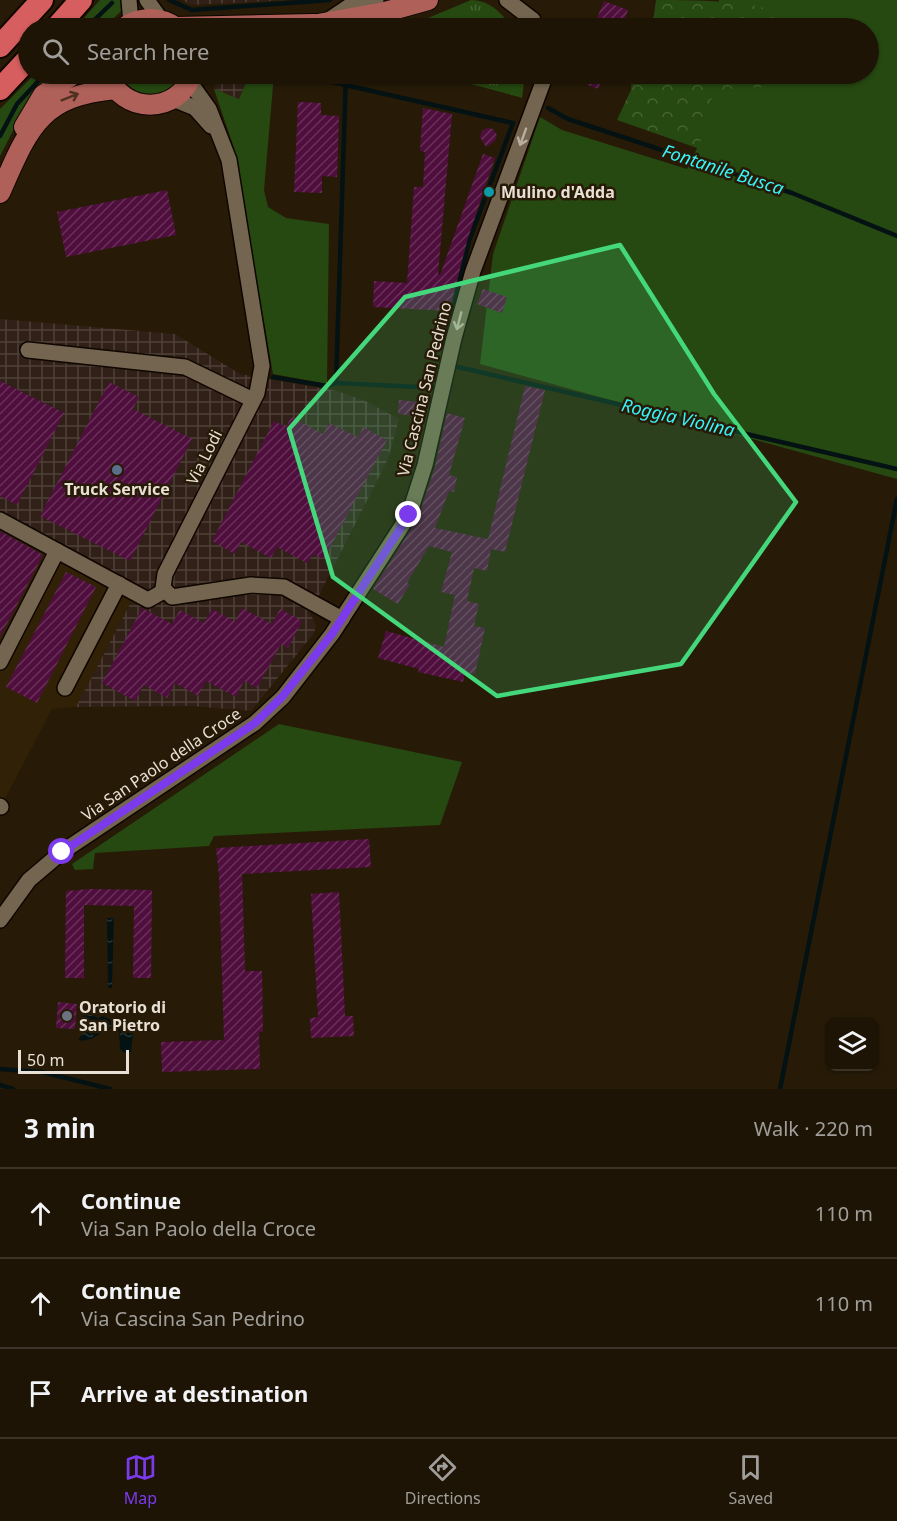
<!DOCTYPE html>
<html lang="en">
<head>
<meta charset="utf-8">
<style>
  body { margin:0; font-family:"Noto Sans",sans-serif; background:#251d0f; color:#f1f3f6 }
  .controls { position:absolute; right:18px; bottom:18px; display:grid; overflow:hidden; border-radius:12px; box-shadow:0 2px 4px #0004 }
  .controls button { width:54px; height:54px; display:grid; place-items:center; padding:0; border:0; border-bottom:2px solid #3b3327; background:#1d1405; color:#f1f3f6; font:30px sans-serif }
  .scale { position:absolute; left:18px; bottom:15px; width:111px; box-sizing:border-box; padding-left:6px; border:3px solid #e8e0d4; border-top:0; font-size:16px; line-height:21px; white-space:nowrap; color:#e8e0d4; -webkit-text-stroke:4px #271b07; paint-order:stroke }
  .stop { position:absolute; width:18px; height:18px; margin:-14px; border:4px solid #7c3aed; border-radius:50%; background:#fff }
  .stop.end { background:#7c3aed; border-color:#fff; box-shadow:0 2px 6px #0008 }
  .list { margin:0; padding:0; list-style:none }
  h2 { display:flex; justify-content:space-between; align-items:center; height:78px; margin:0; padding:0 24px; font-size:26px }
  h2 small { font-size:20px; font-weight:400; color:#a09e9a }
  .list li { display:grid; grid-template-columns:39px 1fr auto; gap:18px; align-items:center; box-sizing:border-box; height:90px; padding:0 24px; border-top:2px solid #3b3327 }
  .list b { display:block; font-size:22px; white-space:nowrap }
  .list p { margin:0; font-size:20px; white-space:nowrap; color:#a09e9a }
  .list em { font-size:20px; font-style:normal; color:#a09e9a }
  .icon { flex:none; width:33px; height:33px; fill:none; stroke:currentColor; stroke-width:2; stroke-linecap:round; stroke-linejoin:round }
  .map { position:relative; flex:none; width:897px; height:1089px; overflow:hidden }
  .search { position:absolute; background:#1d1405; box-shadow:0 2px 4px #0004; left:18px; right:18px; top:18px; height:66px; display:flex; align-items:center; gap:15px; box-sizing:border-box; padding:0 21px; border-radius:33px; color:#a09e9a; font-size:22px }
  .sheet { height:348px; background:#1d1405 }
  nav { display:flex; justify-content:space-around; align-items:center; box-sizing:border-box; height:84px; border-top:2px solid #3b3327; background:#1d1405; font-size:16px; color:#a09e9a }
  nav a { display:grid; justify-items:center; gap:3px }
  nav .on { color:#7c3aed }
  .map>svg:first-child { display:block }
  .built { fill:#312106 }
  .industrial { fill:url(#industrial-grid) }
  .grass { fill:#264911 }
  .forest { fill:url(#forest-crowns) }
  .park { fill:url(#park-tufts) }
  .water { fill:url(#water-ripples) }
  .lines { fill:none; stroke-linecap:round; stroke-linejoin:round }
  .stream { stroke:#041213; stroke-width:4.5 }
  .building { fill:url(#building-hatch) }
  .minor-casing { stroke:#100600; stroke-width:18 }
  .major-casing { stroke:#100600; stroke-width:22 }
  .highway-casing { stroke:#100600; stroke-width:26 }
  .minor { stroke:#73654f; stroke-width:15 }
  .major { stroke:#af6159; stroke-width:20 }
  .highway { stroke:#d75e5f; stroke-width:22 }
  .oneway { stroke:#503020 }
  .oneway2 { stroke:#b9af9f }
  .route { stroke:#7c3aed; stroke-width:8 }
  .marked { fill:#44d77b; fill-opacity:0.2; stroke:#44d77b; stroke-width:4.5; stroke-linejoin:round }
  .culture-dot { fill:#0f9aa8; stroke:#271b07; stroke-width:2 }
  .service-dot { fill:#5c6f8a; stroke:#271b07; stroke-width:2 }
  .worship-dot { fill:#6b7280; stroke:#271b07; stroke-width:2 }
  .labels { text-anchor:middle; stroke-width:5; stroke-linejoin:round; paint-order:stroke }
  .poi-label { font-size:16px; font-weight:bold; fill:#e8e0d4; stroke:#271b07; text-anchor:start }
  .street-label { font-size:16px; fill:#e8e0d4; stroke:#271b07 }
  .water-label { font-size:18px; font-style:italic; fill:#38f3f8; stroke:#271b07 }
</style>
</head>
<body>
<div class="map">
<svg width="897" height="1089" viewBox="0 0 897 1089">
  <defs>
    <pattern id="industrial-grid" width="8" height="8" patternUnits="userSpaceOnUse" patternTransform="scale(1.5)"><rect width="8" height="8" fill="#302017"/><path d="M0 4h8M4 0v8" fill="none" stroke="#4e4038"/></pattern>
    <pattern id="forest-crowns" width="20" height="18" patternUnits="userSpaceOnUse" patternTransform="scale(1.5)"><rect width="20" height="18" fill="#264911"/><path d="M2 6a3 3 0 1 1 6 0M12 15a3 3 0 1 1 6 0" fill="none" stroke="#466333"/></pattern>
    <pattern id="park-tufts" width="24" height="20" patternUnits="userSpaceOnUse" patternTransform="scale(1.5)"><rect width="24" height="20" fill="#264911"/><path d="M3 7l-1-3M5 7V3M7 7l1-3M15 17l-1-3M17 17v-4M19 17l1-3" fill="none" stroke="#466333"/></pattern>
    <pattern id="water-ripples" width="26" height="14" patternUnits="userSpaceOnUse" patternTransform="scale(1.5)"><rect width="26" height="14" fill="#041213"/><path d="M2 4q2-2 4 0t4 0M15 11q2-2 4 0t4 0" fill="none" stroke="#293434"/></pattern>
    <pattern id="building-hatch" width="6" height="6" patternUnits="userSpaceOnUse" patternTransform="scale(1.5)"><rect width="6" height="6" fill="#4f0e3d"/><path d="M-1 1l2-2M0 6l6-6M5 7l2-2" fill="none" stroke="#683158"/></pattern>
  </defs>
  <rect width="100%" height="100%" fill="#271b07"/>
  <path class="built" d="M0 513 140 585 76 707 52 709 0 808Z"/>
  <g class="industrial">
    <path d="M182 0H288L191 5Z"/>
    <path d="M221 74H236L248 78 239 99 214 89Z"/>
    <path d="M0 319 175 334 240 374 337 391 365 401 399 419 388 459 310 613 316 626 314 633 251 711 192 706 76 707 140 585 0 513Z"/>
  </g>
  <g class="grass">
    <path d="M100 0H123L121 11 104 28H75Z"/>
    <path d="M719 0H897V479L480 364 493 254 540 117 562 130 687 169 698 146 708 74H868V28H714Z"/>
    <path d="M35 74H59L22 113 0 156V109Z"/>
    <path d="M120 74H180C168 101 133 100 120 74Z"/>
    <path d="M274 74 264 190 268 207 286 218 329 224 327 384 273 374 234 148 214 89 239 99 248 78Z"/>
    <path d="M279 724 462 762 440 825 214 836 209 846 95 853 93 869 75 870 72 864Z"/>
  </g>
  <g class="forest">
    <path d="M656 0C709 0 770 0 814 28H652Z"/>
    <path d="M632 74H802L766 87 724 89 714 95 703 113 700 149 617 120 631 90Z"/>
  </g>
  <g class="park">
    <path d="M471 0C490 0 502 14 513 28H385L421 21Z"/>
    <path d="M434 74H525L522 98 519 97Z"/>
  </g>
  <g class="water">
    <path d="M107 918H114L112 988H108Z"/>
    <path d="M84 1014H92L97 1018 103 1016 117 1023 128 1022 133 1034 131 1052 124 1053 120 1049 119 1032 116 1028C102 1028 93 1044 78 1040L83 1033 79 1027Z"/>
  </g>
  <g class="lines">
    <g class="stream">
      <path d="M169 0 192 10 330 0"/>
      <path d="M86 28 112 3"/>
      <path d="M255 74H266"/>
      <path d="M297 74 513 123 469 241 452 314"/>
      <path d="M346 74 336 383 438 388 439 385"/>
      <path d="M548 108 568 119 792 193 897 236"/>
      <path d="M0 136 17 104 45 74"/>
      <path d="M445 344 448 326"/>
      <path d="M458 367 897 469"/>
      <path d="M273 377 327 386 336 383"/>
      <path d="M0 1069 42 1072 110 1089"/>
      <path d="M0 1085 13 1089"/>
      <path d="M780 1089 897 499"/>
    </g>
  </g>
  <g class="building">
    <path d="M604 1 628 10 621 28H593Z"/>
    <path d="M560 74H604L598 89Z"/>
    <path d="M298 102 321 103V115L339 116 337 177 322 176V193L294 192Z"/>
    <path d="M423 108 452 114 438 274 440 275 483 154 495 158 468 238 449 311 373 307 374 281 407 283 414 187H423L425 152 420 151Z"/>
    <path d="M487 128 493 129 497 135 495 141 486 147 480 137 482 131Z"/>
    <path d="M167 190 176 235 66 257 57 212Z"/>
    <path d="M483 289 507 297 502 313 477 304Z"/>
    <path d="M0 381 64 413 17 505 0 496Z"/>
    <path d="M109 382 139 397 133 409 192 439 130 561 40 516Z"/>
    <path d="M525 386 545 390 505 552 491 549 487 571 474 568 467 601 479 604 474 626 485 628 475 674 465 672 463 682 418 672 419 669 378 658 386 631 444 647 455 595 441 592 452 552 429 546 407 583 410 584 398 604 373 589 418 518 435 467 447 413 465 418 449 475 457 477 454 492 449 491 435 528 488 539Z"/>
    <path d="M399 400 428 403 425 417 398 414Z"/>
    <path d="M291 417 323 434 329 423 358 437 363 427 387 440 324 559 313 554 307 563 277 547 271 558 241 542 235 554 212 541 274 421 286 427Z"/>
    <path d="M0 531 43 555 0 637Z"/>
    <path d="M66 572 96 587 37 703 6 687Z"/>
    <path d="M142 608 172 624 180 610 204 623 212 609 235 622 242 608 272 624 280 609 302 621 288 648 281 644 257 688 244 681 236 697 206 681 198 696 175 683 167 698 144 685 135 701 102 683Z"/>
    <path d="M369 839 371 867 242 874 245 971H262L263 1032H259L260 1069 162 1072 161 1042 224 1040 219 876 216 848Z"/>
    <path d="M90 889 152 890 151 978H133L134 906 84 905V978H65L66 891Z"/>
    <path d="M339 892 345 1016H353L354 1036 311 1038 310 1018 318 1017 311 894Z"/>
    <path d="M58 1002 77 1004 75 1029 56 1028Z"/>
  </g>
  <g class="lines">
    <defs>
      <g id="minor">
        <path d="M129 0 131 23"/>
        <path d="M147 0 162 21"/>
        <path d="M507 0 533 20"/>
        <path d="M327 21 351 5 376 0"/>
        <path d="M189 81 209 109 229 160 262 366 257 393 165 574 163 588 172 597 251 585 284 587 342 619"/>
        <path d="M173 99 195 108 211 126"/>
        <path d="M28 350 185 367 253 400"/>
        <path d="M0 520 148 600 164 591"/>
        <path d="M0 662 57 551"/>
        <path d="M65 688 119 584"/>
        <path d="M0 806 1 807"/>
        <path d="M0 920 29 880 62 852 255 723 283 697 332 634 409 515 425 465 454 338 473 271 546 74"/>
      </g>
      <g id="major">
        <path d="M176 27 314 24"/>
        <path d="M301 27 385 12 428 0"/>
        <path d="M123 28C140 16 160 16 177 28"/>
        <path d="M108 74C121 115 179 115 192 74"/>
        <path d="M24 127 43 95 74 74"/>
        <path d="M0 193C29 128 39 96 116 89"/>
      </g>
      <g id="highway">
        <path d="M56 28 81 0"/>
        <path d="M0 46 42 0"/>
        <path d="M0 89 28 59"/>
      </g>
    </defs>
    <use href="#minor" class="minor-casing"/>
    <use href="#major" class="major-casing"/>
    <use href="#highway" class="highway-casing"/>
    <use href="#minor" class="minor"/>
    <use href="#major" class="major"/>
    <use href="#highway" class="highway"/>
  </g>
  <defs><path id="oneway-shaft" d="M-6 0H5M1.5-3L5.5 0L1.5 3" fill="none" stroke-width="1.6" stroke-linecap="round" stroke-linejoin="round" transform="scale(1.5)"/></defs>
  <use class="oneway" href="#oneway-shaft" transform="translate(70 97) rotate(-22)"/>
  <g class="oneway2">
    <use href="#oneway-shaft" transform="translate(523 137) rotate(110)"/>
    <use href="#oneway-shaft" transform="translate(459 321) rotate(105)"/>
  </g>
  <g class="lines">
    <path class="route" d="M62 852 255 723 282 697 332 634 409 515"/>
  </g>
  <path class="marked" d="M620 245 714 394 796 502 681 664 497 696 333 577 289 429 405 297Z"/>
  <circle class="culture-dot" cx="489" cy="192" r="6"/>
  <circle class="service-dot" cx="117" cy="470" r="6"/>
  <circle class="worship-dot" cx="67" cy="1016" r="6"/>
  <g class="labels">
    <g class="poi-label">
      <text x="501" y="198">Mulino d'Adda</text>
      <text x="117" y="495" text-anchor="middle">Truck Service</text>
      <text x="79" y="1013">Oratorio di<tspan x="79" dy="18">San Pietro</tspan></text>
    </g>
    <g class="street-label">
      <text transform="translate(424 389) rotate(-76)" y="6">Via Cascina San Pedrino</text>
      <text transform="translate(204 457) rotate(-63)" y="6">Via Lodi</text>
      <text transform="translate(161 764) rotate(-34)" y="6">Via San Paolo della Croce</text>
    </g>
    <g class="water-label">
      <text transform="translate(723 170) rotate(18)" y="6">Fontanile Busca</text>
      <text transform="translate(678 418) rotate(13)" y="6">Roggia Violina</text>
    </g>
  </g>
</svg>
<div class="controls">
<button><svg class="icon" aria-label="layers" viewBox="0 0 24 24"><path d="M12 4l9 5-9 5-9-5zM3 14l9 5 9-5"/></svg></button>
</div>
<div class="scale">50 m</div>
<div class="stop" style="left:62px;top:852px"></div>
<div class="stop end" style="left:409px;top:515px"></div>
<div class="search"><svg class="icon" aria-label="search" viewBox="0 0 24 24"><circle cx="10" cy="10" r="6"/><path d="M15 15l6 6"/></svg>Search here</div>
</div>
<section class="sheet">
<h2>3 min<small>Walk · 220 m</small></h2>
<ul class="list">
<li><svg class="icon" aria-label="ahead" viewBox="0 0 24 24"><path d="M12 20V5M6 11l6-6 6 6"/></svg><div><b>Continue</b><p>Via San Paolo della Croce</p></div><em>110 m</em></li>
<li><svg class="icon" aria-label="ahead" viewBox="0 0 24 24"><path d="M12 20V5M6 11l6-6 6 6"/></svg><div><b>Continue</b><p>Via Cascina San Pedrino</p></div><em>110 m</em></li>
<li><svg class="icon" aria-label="arrive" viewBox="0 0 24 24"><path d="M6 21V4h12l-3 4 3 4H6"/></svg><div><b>Arrive at destination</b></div></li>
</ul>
</section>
<nav>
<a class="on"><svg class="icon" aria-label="map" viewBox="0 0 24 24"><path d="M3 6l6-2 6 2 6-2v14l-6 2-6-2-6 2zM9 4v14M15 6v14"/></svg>Map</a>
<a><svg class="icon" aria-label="directions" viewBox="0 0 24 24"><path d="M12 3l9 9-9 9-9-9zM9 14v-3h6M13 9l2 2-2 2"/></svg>Directions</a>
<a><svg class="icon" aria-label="saved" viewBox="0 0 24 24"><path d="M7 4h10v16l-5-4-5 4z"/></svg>Saved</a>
</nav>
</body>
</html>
